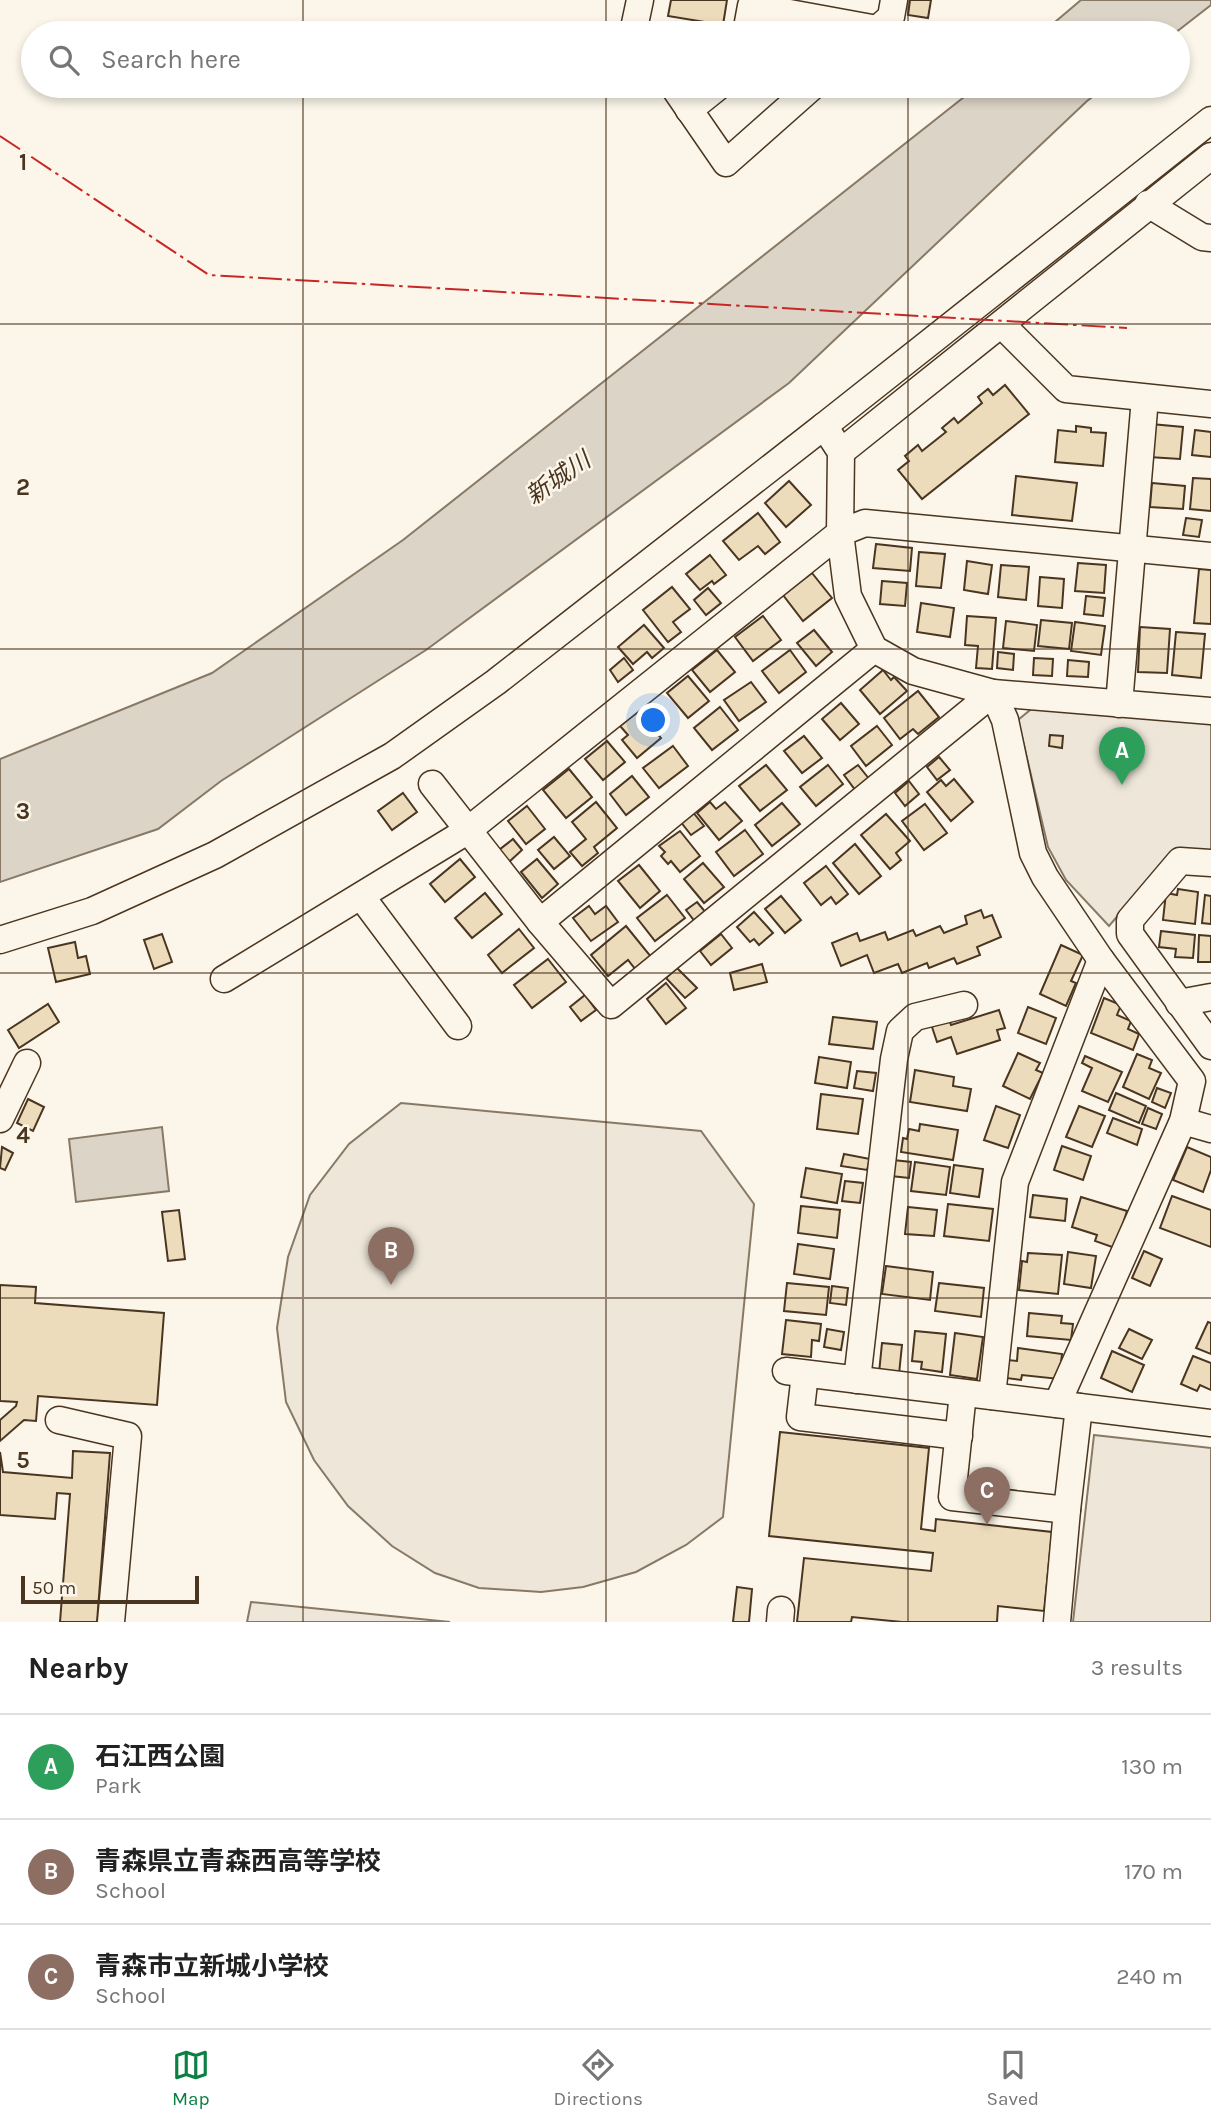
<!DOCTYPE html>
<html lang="en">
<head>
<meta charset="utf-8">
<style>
  body { margin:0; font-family:Karla,"Noto Sans JP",sans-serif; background:#f6f6f6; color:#222 }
  .scale { position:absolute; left:21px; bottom:18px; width:178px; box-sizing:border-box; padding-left:7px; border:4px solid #4a3520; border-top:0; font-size:19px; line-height:24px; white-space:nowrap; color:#4a3520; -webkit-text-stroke:5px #fbf6e9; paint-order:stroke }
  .you { position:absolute; left:654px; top:721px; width:24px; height:24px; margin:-18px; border:5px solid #fff; border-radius:50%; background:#1a73e8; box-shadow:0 0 0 10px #1a73e833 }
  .badge { display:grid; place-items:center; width:46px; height:46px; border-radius:50%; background:#0b8043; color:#fff; font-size:23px; font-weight:700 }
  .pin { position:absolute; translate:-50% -58px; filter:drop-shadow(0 2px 4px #0008) }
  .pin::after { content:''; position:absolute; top:37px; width:24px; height:21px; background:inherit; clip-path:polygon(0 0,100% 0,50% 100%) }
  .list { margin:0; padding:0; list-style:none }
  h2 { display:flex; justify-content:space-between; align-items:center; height:91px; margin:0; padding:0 28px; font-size:30px }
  h2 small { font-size:23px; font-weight:400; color:#767676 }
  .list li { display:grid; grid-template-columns:46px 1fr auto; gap:21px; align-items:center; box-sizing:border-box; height:105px; padding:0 28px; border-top:2px solid #e0e0e0 }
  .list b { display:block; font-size:26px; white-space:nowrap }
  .list p { margin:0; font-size:23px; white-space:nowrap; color:#767676 }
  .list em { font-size:23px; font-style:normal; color:#767676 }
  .icon { flex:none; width:38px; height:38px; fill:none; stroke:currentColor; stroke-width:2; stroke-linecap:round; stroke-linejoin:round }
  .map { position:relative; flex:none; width:1211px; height:1622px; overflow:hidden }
  .search { position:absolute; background:#fff; box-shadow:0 4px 10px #0003; left:21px; right:21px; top:21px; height:77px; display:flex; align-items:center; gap:18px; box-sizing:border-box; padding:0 24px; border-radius:38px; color:#767676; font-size:26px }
  .sheet { height:406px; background:#fff }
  nav { display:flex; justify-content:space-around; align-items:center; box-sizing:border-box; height:98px; border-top:2px solid #e0e0e0; background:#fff; font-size:19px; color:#767676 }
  nav a { display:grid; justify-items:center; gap:4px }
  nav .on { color:#0b8043 }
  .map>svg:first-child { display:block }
  .green { fill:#ede6d9; stroke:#887966; stroke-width:2 }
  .water { fill:#dcd4c6; stroke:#887966; stroke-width:2 }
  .building { fill:#ecdcbc; stroke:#4a3520; stroke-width:2 }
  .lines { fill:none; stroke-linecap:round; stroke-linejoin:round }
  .minor-casing { stroke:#4a3520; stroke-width:29 }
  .minor { stroke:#fbf6e9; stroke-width:26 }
  .power { stroke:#c62828; stroke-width:2; stroke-dasharray:24 5 3.5 5; stroke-linecap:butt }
  .grid { fill:none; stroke:#4a3520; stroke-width:2; stroke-opacity:0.55 }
  .labels { text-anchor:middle; stroke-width:5; stroke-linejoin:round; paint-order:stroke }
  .water-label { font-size:24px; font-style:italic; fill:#4a3520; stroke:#fbf6e9 }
  .grid-label { font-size:23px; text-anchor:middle; font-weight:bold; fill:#4a3520; stroke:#fbf6e9; stroke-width:5; stroke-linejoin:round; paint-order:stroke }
</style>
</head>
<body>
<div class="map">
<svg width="1211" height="1622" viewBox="0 0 1211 1622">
  <rect width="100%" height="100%" fill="#fbf6e9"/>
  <g class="green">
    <path d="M1035 706 1211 722V851L1176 848 1109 926 1066 880 1048 847 1018 720Z"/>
    <path d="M401 1103 701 1131 754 1204 723 1517 686 1545 636 1572 583 1587 541 1592 479 1588 435 1573 392 1546 348 1506 314 1460 286 1402 277 1328 288 1257 310 1195 349 1144Z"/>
    <path d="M1094 1435 1211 1448V1622H1073Z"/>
    <path d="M251 1602 450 1622H247Z"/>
  </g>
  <g class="water">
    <path d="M1081 0H1211V5L1175 33H1042Z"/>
    <path d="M978 86H1107L1087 101 789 383 426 650 221 781 158 829 0 882V759L212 673 403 540Z"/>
    <path d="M162 1127 169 1191 76 1202 69 1139Z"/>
  </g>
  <g class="building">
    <path d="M671 0H727L723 25 668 16Z"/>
    <path d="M910 0H931L928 18 908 15Z"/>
    <path d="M1005 385 1029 414 922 499 898 470 909 461 905 456 918 445 922 451 946 432 942 428 954 418 958 423 982 403 978 397 988 389 993 395Z"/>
    <path d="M1151 424 1183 427 1180 459 1149 457Z"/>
    <path d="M1076 426 1091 428V432L1106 433 1103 466 1055 462 1058 430 1076 432Z"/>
    <path d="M1195 430 1211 432V457L1192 455Z"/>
    <path d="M1016 476 1077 483 1072 521 1012 515Z"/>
    <path d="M1193 478 1211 479V511L1190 509Z"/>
    <path d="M789 481 811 505 786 527 765 503Z"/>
    <path d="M1152 483 1185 486 1183 509 1150 507Z"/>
    <path d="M758 513 780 542 765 554 758 546 739 560 723 541Z"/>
    <path d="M1186 518 1202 520 1199 537 1183 535Z"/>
    <path d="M876 544 912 548 910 571 873 568Z"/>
    <path d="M919 552 945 554 941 588 916 586Z"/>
    <path d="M710 555 726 575 714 584 712 581 700 590 686 574Z"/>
    <path d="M967 561 992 565 988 594 964 590Z"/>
    <path d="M1078 563 1106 565 1104 593 1075 591Z"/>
    <path d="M1001 565 1029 567 1026 600 998 597Z"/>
    <path d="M1199 569 1211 570V624L1194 623Z"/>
    <path d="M812 573 832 598 803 621 783 595Z"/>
    <path d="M1040 577 1064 579 1062 608 1038 606Z"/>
    <path d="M882 581 907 583 905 606 880 604Z"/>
    <path d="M672 587 690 609 673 622 681 632 668 642 643 610Z"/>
    <path d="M708 588 721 603 706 615 694 600Z"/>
    <path d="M1086 596 1105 598 1103 616 1084 614Z"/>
    <path d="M921 603 954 608 950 637 917 632Z"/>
    <path d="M763 616 781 640 753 661 735 637Z"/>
    <path d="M967 616 996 618 992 669 976 668 978 646 965 645Z"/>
    <path d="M1041 620 1072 623 1069 649 1038 646Z"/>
    <path d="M1006 621 1037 625 1034 651 1003 648Z"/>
    <path d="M1075 622 1105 626 1101 655 1071 651Z"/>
    <path d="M644 625 664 648 652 658 647 652 633 664 618 647Z"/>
    <path d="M1140 627 1170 629 1167 673 1138 672Z"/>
    <path d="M814 630 832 652 816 666 797 643Z"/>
    <path d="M1176 632 1205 634 1201 678 1172 675Z"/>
    <path d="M717 650 735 672 710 692 692 670Z"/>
    <path d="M790 650 806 672 779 693 762 671Z"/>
    <path d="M998 652 1014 654 1013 670 997 668Z"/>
    <path d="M624 658 633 670 618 682 610 670Z"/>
    <path d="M1034 658 1053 659 1052 676 1033 675Z"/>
    <path d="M1068 660 1089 662 1088 677 1067 676Z"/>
    <path d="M883 670 891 680 894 677 907 691 880 714 860 690Z"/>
    <path d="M688 676 709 701 688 718 667 693Z"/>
    <path d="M751 682 766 702 739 721 724 700Z"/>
    <path d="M918 691 939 717 918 734 913 729 900 739 884 718Z"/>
    <path d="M841 703 859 724 840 740 822 719Z"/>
    <path d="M720 707 738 730 712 750 694 728Z"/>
    <path d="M639 711 661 738 637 758 622 740 628 735 620 726Z"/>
    <path d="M877 726 892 745 866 766 851 746Z"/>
    <path d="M1050 735 1063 736 1062 748 1049 746Z"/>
    <path d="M804 736 822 758 802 773 784 751Z"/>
    <path d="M607 741 625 762 603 780 585 759Z"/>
    <path d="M673 746 688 766 659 788 643 768Z"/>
    <path d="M939 757 950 770 937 780 927 767Z"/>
    <path d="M766 765 787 790 760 811 739 786Z"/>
    <path d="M828 765 843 784 816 806 800 787Z"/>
    <path d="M858 765 870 780 856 791 844 775Z"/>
    <path d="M569 769 592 797 566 818 543 790Z"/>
    <path d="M632 776 649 797 626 815 610 794Z"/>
    <path d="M954 779 973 802 951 821 927 792 941 780 946 786Z"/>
    <path d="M909 781 919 794 905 806 895 793Z"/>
    <path d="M403 793 417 812 392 830 378 811Z"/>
    <path d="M596 802 617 828 594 847 598 853 582 866 570 852 586 839 572 822Z"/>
    <path d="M710 802 716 809 725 802 742 821 719 840 697 813Z"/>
    <path d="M782 803 800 824 772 846 755 825Z"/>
    <path d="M925 804 947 833 924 850 902 821Z"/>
    <path d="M527 806 545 829 526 844 508 821Z"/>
    <path d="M692 811 704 826 691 835 680 821Z"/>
    <path d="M886 814 910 841 896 853 901 860 890 869 861 835Z"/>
    <path d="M745 830 763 854 734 876 716 852Z"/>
    <path d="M680 831 700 856 680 872 671 861 668 864 661 856 665 852 659 846Z"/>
    <path d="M554 837 570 856 554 869 538 850Z"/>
    <path d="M513 839 522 850 509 862 499 850Z"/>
    <path d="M855 844 881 876 859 894 833 863Z"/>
    <path d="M460 859 475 877 445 902 430 884Z"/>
    <path d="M537 859 558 884 542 898 521 872Z"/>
    <path d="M703 863 724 887 704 903 684 879Z"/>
    <path d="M639 865 660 891 640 908 618 881Z"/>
    <path d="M826 866 848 894 836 904 831 897 821 905 804 883Z"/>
    <path d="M1178 889 1198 892 1195 924 1163 920 1166 893 1177 895Z"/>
    <path d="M485 893 502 914 472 938 455 918Z"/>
    <path d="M667 895 685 918 655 941 637 918Z"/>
    <path d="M1205 895 1211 896V924L1202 923Z"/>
    <path d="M781 896 801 920 785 933 765 909Z"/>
    <path d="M697 902 707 914 696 923 686 910Z"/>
    <path d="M589 906 595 914 606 906 618 922 591 941 573 918Z"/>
    <path d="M981 910 984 918 992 915 1001 937 977 947 980 955 957 964 954 958 929 968 927 963 902 973 898 964 874 973 867 955 841 966 832 943 857 933 860 941 885 932 888 940 913 930 916 936 940 926 944 933 967 924 965 916Z"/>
    <path d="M754 912 773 933 759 945 754 939 750 942 737 927Z"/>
    <path d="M626 926 652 958 636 970 628 960 608 976 591 955Z"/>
    <path d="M519 929 534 948 502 973 488 955Z"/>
    <path d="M1161 931 1195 935 1193 958 1175 957 1176 949 1159 947Z"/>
    <path d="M162 934 172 962 154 969 144 940Z"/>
    <path d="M721 934 732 948 711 965 700 951Z"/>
    <path d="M1199 935 1211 936V962H1198Z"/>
    <path d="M75 942 78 958 86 956 90 974 56 982 48 948Z"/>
    <path d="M1061 945 1083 955 1071 981 1076 983 1066 1006 1040 994Z"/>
    <path d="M548 959 566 982 532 1008 514 985Z"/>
    <path d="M762 964 767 982 734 990 730 973Z"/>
    <path d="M677 968 697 988 685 998 666 978Z"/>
    <path d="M666 983 686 1008 666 1024 647 999Z"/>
    <path d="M585 995 596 1010 581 1021 570 1007Z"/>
    <path d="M1104 998 1121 1005 1117 1015 1131 1021 1128 1029 1139 1034 1133 1050 1091 1033Z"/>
    <path d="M48 1004 59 1022 19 1048 8 1030Z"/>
    <path d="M1028 1007 1056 1018 1046 1044 1018 1033Z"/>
    <path d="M999 1010 1005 1028 997 1030 1000 1040 957 1054 951 1037 937 1042 930 1021 948 1015 951 1025Z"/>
    <path d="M833 1017 877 1022 873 1049 829 1044Z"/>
    <path d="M1018 1053 1040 1063 1036 1070 1043 1073 1030 1099 1003 1086Z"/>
    <path d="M1137 1054 1152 1060 1149 1068 1161 1073 1149 1099 1123 1087Z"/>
    <path d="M1085 1056 1122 1072 1108 1102 1082 1091 1092 1068 1082 1063Z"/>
    <path d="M819 1057 851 1062 847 1088 815 1083Z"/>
    <path d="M915 1070 954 1077 953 1086 971 1089 967 1111 910 1102Z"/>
    <path d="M857 1071 876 1073 873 1091 854 1088Z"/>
    <path d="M1157 1088 1171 1093 1165 1108 1152 1102Z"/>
    <path d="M1116 1093 1146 1106 1139 1123 1109 1110Z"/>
    <path d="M821 1094 863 1099 858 1134 817 1129Z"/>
    <path d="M28 1099 44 1107 33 1131 17 1123Z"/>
    <path d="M996 1106 1020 1115 1008 1148 984 1140Z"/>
    <path d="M1079 1106 1105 1116 1092 1147 1066 1137Z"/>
    <path d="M1148 1108 1162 1114 1156 1129 1142 1124Z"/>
    <path d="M1113 1118 1142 1129 1137 1145 1107 1133Z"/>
    <path d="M920 1124 958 1130 953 1160 901 1152 903 1138 907 1139 909 1129 919 1131Z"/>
    <path d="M1062 1146 1091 1156 1083 1180 1054 1170Z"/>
    <path d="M2 1147 13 1153 5 1170 0 1168Z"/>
    <path d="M1187 1147 1211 1157V1170L1203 1192 1173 1180Z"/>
    <path d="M844 1154 870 1159 867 1170 841 1166Z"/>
    <path d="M893 1160 911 1162 909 1178 891 1176Z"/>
    <path d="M915 1162 950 1167 946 1195 911 1191Z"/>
    <path d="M954 1165 983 1169 979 1197 950 1193Z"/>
    <path d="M806 1168 842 1174 837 1203 801 1197Z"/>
    <path d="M845 1181 863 1183 860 1203 842 1201Z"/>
    <path d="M1033 1195 1067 1199 1065 1221 1030 1217Z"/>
    <path d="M1172 1196 1211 1210V1247L1160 1228Z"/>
    <path d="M1081 1197 1127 1211 1115 1248 1095 1241 1097 1235 1072 1227Z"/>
    <path d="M948 1204 993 1209 989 1241 944 1236Z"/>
    <path d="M801 1206 840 1210 837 1238 798 1233Z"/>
    <path d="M908 1207 937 1210 934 1236 905 1234Z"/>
    <path d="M179 1210 185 1259 168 1261 162 1212Z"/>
    <path d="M798 1244 834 1249 830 1279 794 1274Z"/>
    <path d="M1144 1251 1162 1259 1150 1286 1132 1278Z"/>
    <path d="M1068 1252 1096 1256 1091 1288 1064 1284Z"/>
    <path d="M1028 1253 1062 1255 1058 1294 1019 1290 1022 1261 1027 1262Z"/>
    <path d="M886 1266 933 1272 930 1300 882 1294Z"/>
    <path d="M787 1283 829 1287 826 1315 784 1311Z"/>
    <path d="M939 1283 984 1288 981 1317 935 1311Z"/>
    <path d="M0 1285 36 1287 35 1303 164 1313 157 1405 38 1396 36 1421 24 1420 0 1441V1420L16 1406 17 1402 0 1401Z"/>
    <path d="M832 1286 848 1288 846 1305 830 1303Z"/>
    <path d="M1029 1313 1062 1316 1061 1323 1073 1324 1071 1340 1027 1336Z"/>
    <path d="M786 1320 821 1324 819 1341 812 1340 811 1357 782 1354Z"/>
    <path d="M1208 1322 1211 1323V1354L1196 1348Z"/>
    <path d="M827 1329 844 1332 841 1350 824 1347Z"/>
    <path d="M1129 1329 1152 1340 1142 1359 1119 1348Z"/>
    <path d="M915 1331 946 1334 942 1372 921 1369 922 1362 912 1361Z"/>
    <path d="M955 1333 983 1337 977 1379 950 1375Z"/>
    <path d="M882 1343 902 1345 899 1374 879 1373Z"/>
    <path d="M1018 1348 1062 1354 1059 1379 1022 1375 1021 1380 1006 1378 1008 1360 1017 1361Z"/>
    <path d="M1112 1351 1144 1365 1132 1392 1101 1378Z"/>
    <path d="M1193 1356 1211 1363V1390L1200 1385 1197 1391 1181 1384Z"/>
    <path d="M780 1432 929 1448 921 1529 935 1531 936 1519 1052 1532 1044 1611 998 1606 997 1622H902L852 1617 851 1622H797L804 1558 931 1571 933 1553 769 1536Z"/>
    <path d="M73 1451 110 1453 97 1622H60L70 1494 57 1493 55 1519 0 1515V1452L3 1472 72 1478Z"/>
    <path d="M737 1587 752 1589 749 1622H733Z"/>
  </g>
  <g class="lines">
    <defs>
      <g id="minor">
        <path d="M633 33 640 0"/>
        <path d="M746 33 751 6 877 29"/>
        <path d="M873 33 891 17 894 0"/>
        <path d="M673 86 726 163 813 86"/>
        <path d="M689 110 719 86"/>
        <path d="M1148 204 1202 237 1211 238"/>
        <path d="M1002 325 1066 389 1211 404"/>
        <path d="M824 426 1211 120"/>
        <path d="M841 452 1211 156"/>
        <path d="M840 533 848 596 874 649 913 671 993 693 1005 720 1033 853 1045 877 1101 960 1192 1081 1183 1121 1057 1404"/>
        <path d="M1119 704 1145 398"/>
        <path d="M432 784 540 922 611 1005 993 693 1211 711"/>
        <path d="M1211 863 1180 861 1130 920V934L1211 1046"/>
        <path d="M361 896 458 1026"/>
        <path d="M540 922 874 649"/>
        <path d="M0 940 92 911 215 855 392 756 496 682 824 426 841 452 840 533 865 523 1211 556"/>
        <path d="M224 979 467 831 840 533"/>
        <path d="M1179 1003 1211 997"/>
        <path d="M0 1119 27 1063"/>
        <path d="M1183 1121 1211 1129"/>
        <path d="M786 1371 1211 1423"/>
        <path d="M805 1374 800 1417 959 1436"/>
        <path d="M857 1380 894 1059 900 1031 915 1017 964 1005"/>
        <path d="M963 1393 952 1497 1067 1510 1079 1407"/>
        <path d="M992 1396 1015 1182 1101 960"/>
        <path d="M59 1420 128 1436 111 1622"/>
        <path d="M780 1622 781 1610"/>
        <path d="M1057 1622 1067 1510"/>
      </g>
    </defs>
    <use href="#minor" class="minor-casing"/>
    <use href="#minor" class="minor"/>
    <path class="power" d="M0 136 209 275 1127 328"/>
  </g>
  <path class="grid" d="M303 0V33M606 0V33M908 0V33M303 86V1622M606 86V1622M908 86V1622M0 324H1211M0 649H1211M0 973H1211M0 1298H1211"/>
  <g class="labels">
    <g class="water-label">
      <text transform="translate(558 478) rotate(-35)" y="8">新城川</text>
    </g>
  </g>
  <g class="grid-label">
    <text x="23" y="170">1</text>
    <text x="23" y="495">2</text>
    <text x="23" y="819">3</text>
    <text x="23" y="1143">4</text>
    <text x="23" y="1468">5</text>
  </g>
</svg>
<div class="scale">50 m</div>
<div class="you"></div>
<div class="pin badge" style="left:1122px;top:785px;background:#2e9e5b">A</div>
<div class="pin badge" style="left:391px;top:1285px;background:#8d6e63">B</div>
<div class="pin badge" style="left:987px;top:1525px;background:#8d6e63">C</div>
<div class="search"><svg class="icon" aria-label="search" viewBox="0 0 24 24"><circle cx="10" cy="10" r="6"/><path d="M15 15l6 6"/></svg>Search here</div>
</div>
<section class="sheet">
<h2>Nearby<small>3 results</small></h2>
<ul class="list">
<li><span class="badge" style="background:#2e9e5b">A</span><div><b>石江西公園</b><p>Park</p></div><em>130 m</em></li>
<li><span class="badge" style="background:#8d6e63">B</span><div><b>青森県立青森西高等学校</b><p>School</p></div><em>170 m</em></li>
<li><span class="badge" style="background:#8d6e63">C</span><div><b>青森市立新城小学校</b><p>School</p></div><em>240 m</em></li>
</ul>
</section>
<nav>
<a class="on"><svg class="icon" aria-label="map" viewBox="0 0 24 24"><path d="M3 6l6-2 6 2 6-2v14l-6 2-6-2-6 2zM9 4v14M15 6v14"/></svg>Map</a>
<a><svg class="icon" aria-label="directions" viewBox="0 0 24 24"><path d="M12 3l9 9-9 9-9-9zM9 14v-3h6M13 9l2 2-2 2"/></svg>Directions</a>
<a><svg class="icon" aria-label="saved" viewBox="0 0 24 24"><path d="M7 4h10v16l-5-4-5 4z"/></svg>Saved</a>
</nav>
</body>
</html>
